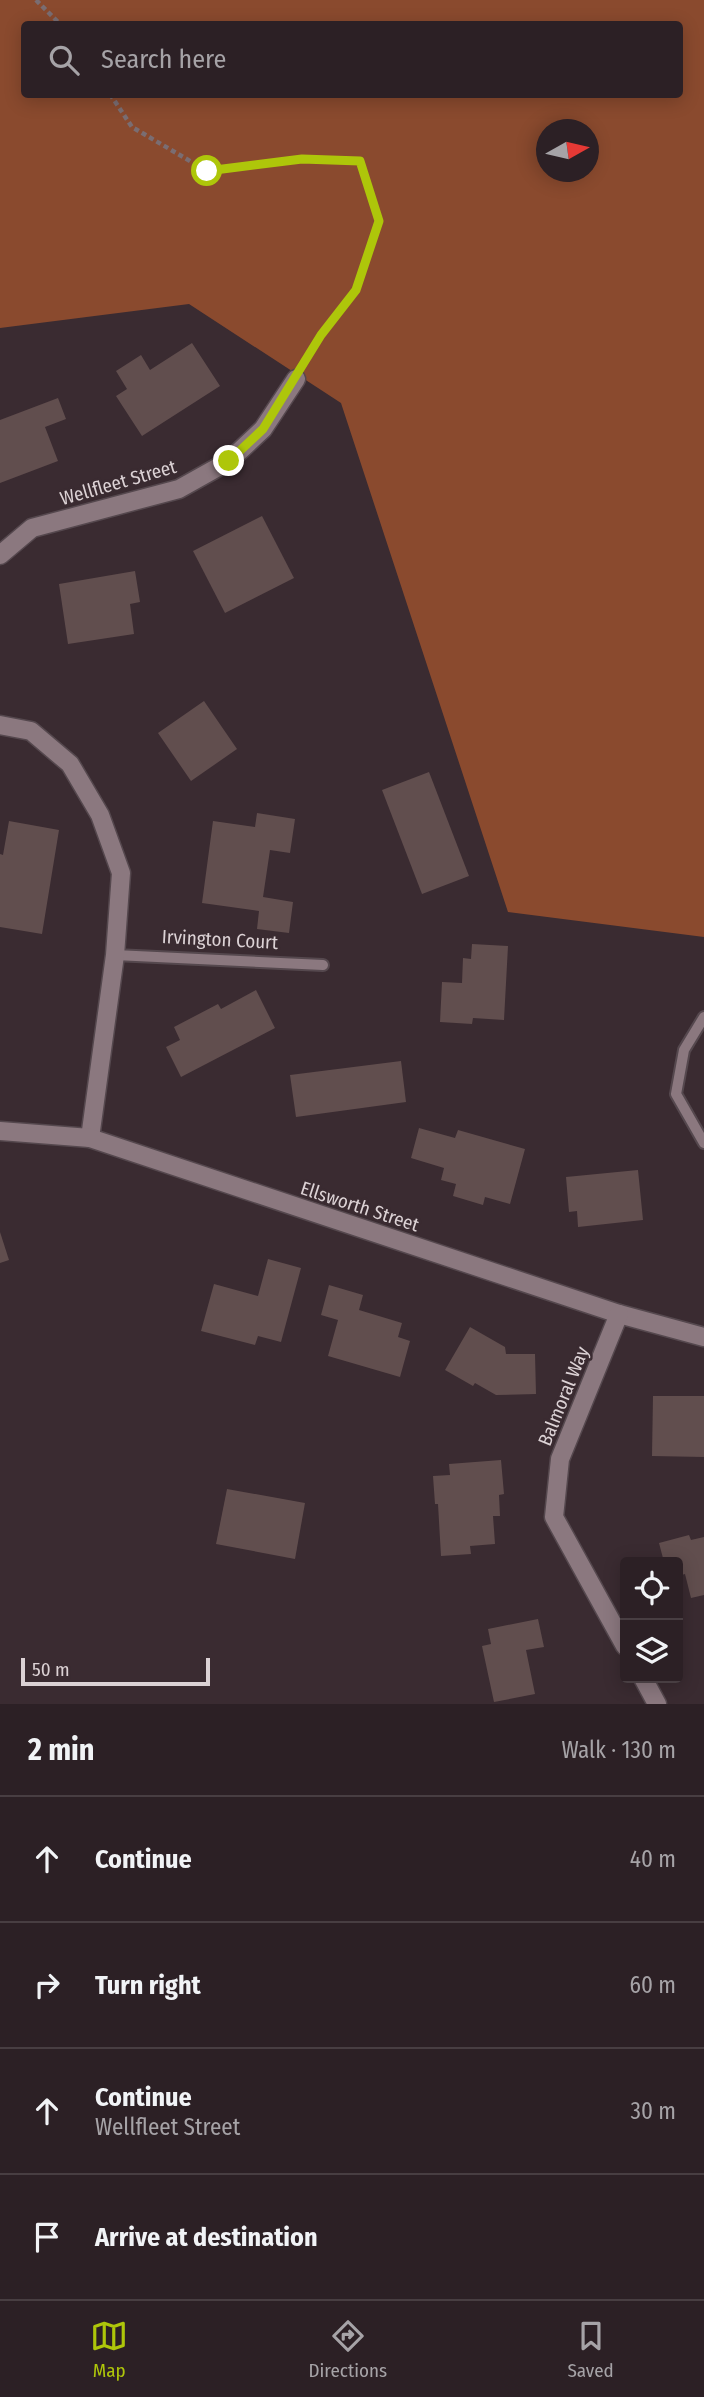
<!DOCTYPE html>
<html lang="en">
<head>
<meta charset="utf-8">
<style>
  body { margin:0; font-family:"Fira Sans Condensed",sans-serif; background:#34282d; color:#f1f3f6 }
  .controls { position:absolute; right:21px; bottom:21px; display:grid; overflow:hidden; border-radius:7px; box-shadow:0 4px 18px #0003 }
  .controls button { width:63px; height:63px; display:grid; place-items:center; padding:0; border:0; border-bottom:2px solid #483e42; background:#2c2025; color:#f1f3f6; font:35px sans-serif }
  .compass { position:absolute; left:536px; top:119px; width:63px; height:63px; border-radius:50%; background:#2c2025; box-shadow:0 4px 18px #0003; rotate:82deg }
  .scale { position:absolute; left:21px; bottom:18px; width:189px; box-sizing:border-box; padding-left:7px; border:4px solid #dcd2d5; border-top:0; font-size:19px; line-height:24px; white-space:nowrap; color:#dcd2d5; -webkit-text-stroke:5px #3a2b31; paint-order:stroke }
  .stop { position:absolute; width:21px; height:21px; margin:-16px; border:5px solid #aec60a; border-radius:50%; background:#fff }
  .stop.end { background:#aec60a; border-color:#fff; box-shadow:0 2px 7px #0008 }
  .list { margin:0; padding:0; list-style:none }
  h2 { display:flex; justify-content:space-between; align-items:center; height:91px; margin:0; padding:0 28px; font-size:30px }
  h2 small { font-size:23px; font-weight:400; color:#a6a3a7 }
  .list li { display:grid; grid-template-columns:46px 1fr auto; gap:21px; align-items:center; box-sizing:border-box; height:126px; padding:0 28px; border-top:2px solid #483e42 }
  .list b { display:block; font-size:26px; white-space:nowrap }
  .list p { margin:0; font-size:23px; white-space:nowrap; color:#a6a3a7 }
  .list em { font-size:23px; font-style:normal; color:#a6a3a7 }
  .icon { flex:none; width:38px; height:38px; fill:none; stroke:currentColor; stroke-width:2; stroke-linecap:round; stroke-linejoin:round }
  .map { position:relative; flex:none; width:704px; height:1704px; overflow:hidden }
  .search { position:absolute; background:#2c2025; box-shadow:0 4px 18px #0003; left:21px; right:21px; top:21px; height:77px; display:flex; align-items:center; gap:18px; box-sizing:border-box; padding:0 24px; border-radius:7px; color:#a6a3a7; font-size:26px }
  .sheet { height:595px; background:#2c2025 }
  nav { display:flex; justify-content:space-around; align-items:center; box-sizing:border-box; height:98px; border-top:2px solid #483e42; background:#2c2025; font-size:19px; color:#a6a3a7 }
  nav a { display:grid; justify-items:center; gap:4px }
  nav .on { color:#aec60a }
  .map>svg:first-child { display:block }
  .forest { fill:#8a4a2e; fill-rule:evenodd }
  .building { fill:#614e4e }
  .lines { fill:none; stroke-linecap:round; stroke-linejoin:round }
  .service-casing { stroke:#55484e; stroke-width:14 }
  .minor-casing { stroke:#55484e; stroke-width:21 }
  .path { stroke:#7a6d72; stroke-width:4.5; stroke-dasharray:5 3.5; stroke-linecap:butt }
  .service { stroke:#8b787f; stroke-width:10 }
  .minor { stroke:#8b787f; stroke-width:18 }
  .route { stroke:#aec60a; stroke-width:9 }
  .labels { text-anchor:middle; stroke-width:5; stroke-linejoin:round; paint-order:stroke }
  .street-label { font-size:19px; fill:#dcd2d5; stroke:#3a2b31 }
</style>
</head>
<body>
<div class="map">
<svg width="704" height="1704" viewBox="0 0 704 1704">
  <rect width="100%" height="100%" fill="#3a2b31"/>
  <path class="forest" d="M0 0H704V937L508 912 341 403 189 304 0 328ZM24 24H680V94H24ZM546 130H588V172H546Z"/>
  <g class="building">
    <path d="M192 343 220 386 142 436 116 396 127 389 116 371 141 355 150 370Z"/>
    <path d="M58 398 66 419 45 427 58 461 0 483V420Z"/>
    <path d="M262 516 294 578 225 613 193 551Z"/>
    <path d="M135 571 140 602 130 604 134 634 68 644 59 584Z"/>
    <path d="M204 701 237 749 191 781 158 733Z"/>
    <path d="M429 772 469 876 422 894 382 790Z"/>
    <path d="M257 813 295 819 290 853 270 850 263 897 293 902 289 933 257 929 259 911 202 903 213 821 255 827Z"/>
    <path d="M9 821 59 830 42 934 0 927V854L3 855Z"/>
    <path d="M472 944 508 946 504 1020 473 1018 472 1024 440 1022 442 982 462 983 463 958 471 959Z"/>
    <path d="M256 990 275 1028 181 1077 166 1047 180 1040 174 1027 218 1004 221 1009Z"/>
    <path d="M401 1061 406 1102 296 1117 290 1075Z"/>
    <path d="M419 1128 455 1138 458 1130 525 1149 510 1204 485 1197 483 1205 453 1196 456 1184 441 1180 444 1168 411 1158Z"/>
    <path d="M638 1170 643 1220 578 1227 577 1211 569 1212 566 1177Z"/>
    <path d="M0 1232 9 1260 0 1263Z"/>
    <path d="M268 1259 301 1268 281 1342 258 1336 255 1345 201 1331 214 1284 258 1296Z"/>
    <path d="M329 1285 363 1295 359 1310 402 1323 398 1337 410 1341 400 1377 328 1356 338 1320 321 1315Z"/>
    <path d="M470 1327 505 1347 506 1354H535L536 1394 496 1395 475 1383 473 1386 445 1370Z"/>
    <path d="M653 1396H704V1457L652 1456Z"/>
    <path d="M501 1460 504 1494 499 1495 500 1516H493L495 1544 470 1546 471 1554 441 1556 438 1504H435L433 1476 450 1475 449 1464Z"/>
    <path d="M227 1489 305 1503 295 1559 216 1544Z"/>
    <path d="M689 1535 691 1540 704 1537V1595L691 1598 685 1574 678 1576V1562H664L659 1543Z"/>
    <path d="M538 1619 544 1647 526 1650 535 1694 494 1702 482 1646 491 1644 488 1629Z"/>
  </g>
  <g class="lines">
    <defs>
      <g id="service">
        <path d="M115 955 323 965"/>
        <path d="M704 1017 684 1050 676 1094 704 1143"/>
      </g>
      <g id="minor">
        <path d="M0 555 32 528 179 489 229 461 263 429 296 379"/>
        <path d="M0 725 31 731 70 764 100 815 121 873 115 955 90 1138"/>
        <path d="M0 1131 90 1138 619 1314 704 1337"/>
        <path d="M619 1314 560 1459 554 1517 625 1646"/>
        <path d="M643 1678 657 1704"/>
      </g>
    </defs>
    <use href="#service" class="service-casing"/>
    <use href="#minor" class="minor-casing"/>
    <g class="path">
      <path d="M36 0 60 24"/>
      <path d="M110 94 132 127 207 171 302 159 360 161 379 221 356 290 321 335 304 364"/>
    </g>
    <use href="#service" class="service"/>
    <use href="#minor" class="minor"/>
  </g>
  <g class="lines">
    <path class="route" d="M207 171 302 159 360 161 379 221 356 290 321 335 263 429 229 461"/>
  </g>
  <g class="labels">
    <g class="street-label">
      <text transform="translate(118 482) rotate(-16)" y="7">Wellfleet Street</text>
      <text transform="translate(220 939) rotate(3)" y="7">Irvington Court</text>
      <text transform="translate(360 1206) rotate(18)" y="7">Ellsworth Street</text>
      <text transform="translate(563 1396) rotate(-68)" y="7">Balmoral Way</text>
    </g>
  </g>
</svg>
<div class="controls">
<button><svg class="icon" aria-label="locate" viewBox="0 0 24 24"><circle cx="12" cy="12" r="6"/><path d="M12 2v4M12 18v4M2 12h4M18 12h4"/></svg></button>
<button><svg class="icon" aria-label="layers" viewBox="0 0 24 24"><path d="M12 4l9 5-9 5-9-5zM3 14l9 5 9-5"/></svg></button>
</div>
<svg class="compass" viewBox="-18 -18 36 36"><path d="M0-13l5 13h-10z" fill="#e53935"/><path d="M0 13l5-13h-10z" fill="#a6a3a7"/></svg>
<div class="scale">50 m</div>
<div class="stop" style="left:207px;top:171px"></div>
<div class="stop end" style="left:229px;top:461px"></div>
<div class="search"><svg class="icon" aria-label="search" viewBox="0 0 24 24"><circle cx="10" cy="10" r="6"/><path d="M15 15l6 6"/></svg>Search here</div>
</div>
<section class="sheet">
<h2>2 min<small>Walk · 130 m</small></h2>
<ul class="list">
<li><svg class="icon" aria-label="ahead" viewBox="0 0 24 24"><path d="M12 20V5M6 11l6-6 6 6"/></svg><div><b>Continue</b></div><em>40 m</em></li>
<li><svg class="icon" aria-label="right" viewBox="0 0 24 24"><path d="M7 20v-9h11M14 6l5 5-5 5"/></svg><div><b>Turn right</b></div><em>60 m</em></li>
<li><svg class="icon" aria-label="ahead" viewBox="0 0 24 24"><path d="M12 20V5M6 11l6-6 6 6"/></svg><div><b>Continue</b><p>Wellfleet Street</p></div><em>30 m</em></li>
<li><svg class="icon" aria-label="arrive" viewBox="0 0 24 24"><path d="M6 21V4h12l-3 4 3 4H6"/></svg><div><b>Arrive at destination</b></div></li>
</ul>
</section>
<nav>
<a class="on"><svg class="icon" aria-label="map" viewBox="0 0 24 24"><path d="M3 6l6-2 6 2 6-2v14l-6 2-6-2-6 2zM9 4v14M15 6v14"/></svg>Map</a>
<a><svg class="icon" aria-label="directions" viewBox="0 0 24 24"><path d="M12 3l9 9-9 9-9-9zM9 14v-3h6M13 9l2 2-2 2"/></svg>Directions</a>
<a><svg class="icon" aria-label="saved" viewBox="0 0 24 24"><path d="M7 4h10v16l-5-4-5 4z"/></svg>Saved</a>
</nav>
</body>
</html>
